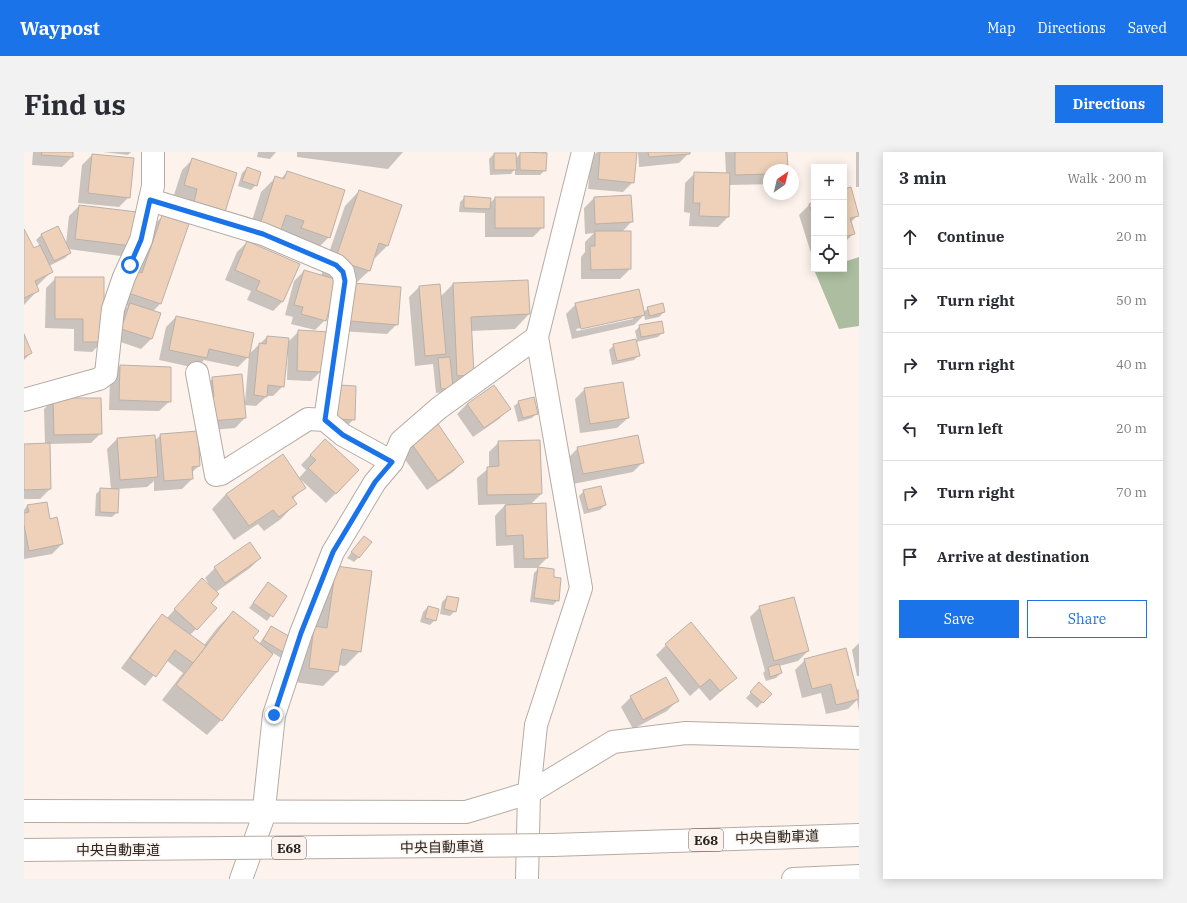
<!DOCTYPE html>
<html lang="en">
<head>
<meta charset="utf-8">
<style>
  body { margin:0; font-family:"IBM Plex Serif","Noto Sans JP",serif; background:#f2f2f3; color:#2b2b33 }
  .controls { position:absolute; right:12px; top:12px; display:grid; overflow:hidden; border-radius:0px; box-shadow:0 2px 10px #0003 }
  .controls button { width:36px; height:36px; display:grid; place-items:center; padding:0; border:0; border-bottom:1px solid #e1e1e2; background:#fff; color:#2b2b33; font:20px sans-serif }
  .compass { position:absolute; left:739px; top:12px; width:36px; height:36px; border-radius:50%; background:#fff; box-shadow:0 2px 10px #0003; rotate:35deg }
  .stop { position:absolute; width:12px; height:12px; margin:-9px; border:3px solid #1a73e8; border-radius:50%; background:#fff }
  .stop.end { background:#1a73e8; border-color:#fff; box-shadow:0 1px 4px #0008 }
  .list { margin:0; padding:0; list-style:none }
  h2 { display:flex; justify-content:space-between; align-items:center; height:52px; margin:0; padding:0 16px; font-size:17px }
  h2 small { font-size:13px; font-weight:400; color:#7c7c81 }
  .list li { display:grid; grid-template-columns:26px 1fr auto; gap:12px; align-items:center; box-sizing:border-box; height:64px; padding:0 16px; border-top:1px solid #e1e1e2 }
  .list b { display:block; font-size:15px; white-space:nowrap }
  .list em { font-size:13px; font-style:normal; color:#7c7c81 }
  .actions { display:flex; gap:8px; padding:12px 16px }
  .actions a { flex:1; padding:9px 0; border:1px solid #1a73e8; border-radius:0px; text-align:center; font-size:14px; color:#1a73e8 }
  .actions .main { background:#1a73e8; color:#fff }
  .icon { flex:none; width:22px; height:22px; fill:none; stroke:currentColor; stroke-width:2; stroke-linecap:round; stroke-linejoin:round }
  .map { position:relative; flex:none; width:835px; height:727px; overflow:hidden; border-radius:0px }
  header { display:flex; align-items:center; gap:24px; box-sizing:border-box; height:56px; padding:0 20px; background:#1a73e8; color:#fff }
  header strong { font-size:19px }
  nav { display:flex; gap:22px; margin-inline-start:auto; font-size:14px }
  .intro { display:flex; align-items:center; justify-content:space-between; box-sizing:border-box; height:96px; padding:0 24px }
  h1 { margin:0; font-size:28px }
  .button { padding:10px 18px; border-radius:0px; background:#1a73e8; color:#fff; font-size:14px; font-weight:700 }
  main { display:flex; gap:24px; padding:0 24px }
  aside { flex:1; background:#fff; border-radius:0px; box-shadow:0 2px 10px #0003 }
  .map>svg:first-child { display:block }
  .forest { fill:#acbe9f }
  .shadow { fill:#0003; fill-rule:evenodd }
  .building { fill:#eed1b8; stroke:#bab1aa }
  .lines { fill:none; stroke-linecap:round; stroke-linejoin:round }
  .minor-casing { stroke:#b4aba4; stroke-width:24 }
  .highway-casing { stroke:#b4aba4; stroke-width:24 }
  .minor { stroke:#fff; stroke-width:22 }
  .highway { stroke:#fff; stroke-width:22 }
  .highway-bridge-casing { stroke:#b4aba4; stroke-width:24; stroke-linecap:butt }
  .highway-bridge { stroke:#fff; stroke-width:22 }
  .route { stroke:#1a73e8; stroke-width:5 }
  .labels { text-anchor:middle; stroke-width:3; stroke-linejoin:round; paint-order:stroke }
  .shield { fill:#fdf3ec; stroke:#67615e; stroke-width:1 }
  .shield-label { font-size:13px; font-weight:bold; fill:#272321 }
  .street-label { font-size:14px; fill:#272321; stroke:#fdf3ec }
</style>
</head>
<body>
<header>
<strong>Waypost</strong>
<nav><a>Map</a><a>Directions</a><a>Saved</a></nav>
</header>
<div class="intro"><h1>Find us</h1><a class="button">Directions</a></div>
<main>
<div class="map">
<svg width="835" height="727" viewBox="0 0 835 727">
  <rect width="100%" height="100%" fill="#fdf3ec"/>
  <path class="forest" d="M835 105V174L815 177 791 120 801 117H820V110Z"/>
  <g class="shadow">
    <path d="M9 0H48V5L38 15 8 13Z"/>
    <path d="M79 0H107L104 3Z"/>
    <path d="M234 0H252L246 7 233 5Z"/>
    <path d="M273 0H379L364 17 273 5Z"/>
    <path d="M517 0H523L522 2 521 18 516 23H491V17L487 22 466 23 465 7 470 2 491 7 497 1 521 2Z"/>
    <path d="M573 0H612L609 30 599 40 564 37 567 6Z"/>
    <path d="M614 0H665V1L655 11 615 15Z"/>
    <path d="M701 0H762L763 18H745V32L705 33 704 65 694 75 665 74 666 61 660 60 661 31 671 21 702 22Z"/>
    <rect x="832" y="0" width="3" height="35"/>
    <path d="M68 3 105 45 95 55 54 51 58 13Z"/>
    <path d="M168 8 212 21 160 60 164 47 150 43 158 18Z"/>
    <path d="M223 16 232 33 227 38 214 34 218 21Z"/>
    <path d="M263 20 305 85 290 100 222 88 237 40 252 25 257 27Z"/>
    <path d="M820 38 834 63 826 71 830 81 820 91Z"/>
    <path d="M335 39 376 53 363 94 348 109 345 119 331 132 373 172 363 182 317 179 313 128 301 168 291 178 267 172 269 165 261 163 270 129 280 119 297 124 321 54Z"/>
    <path d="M441 45 466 51 471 46 519 75 509 85H461V61L435 60 436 50Z"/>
    <path d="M570 46 608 69 598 80 606 117 596 127H557V105L561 100V90L570 81 561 82 560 56Z"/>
    <path d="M790 51V100L787 101 775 63 786 52Z"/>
    <path d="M55 54 107 94 97 104 44 97 46 101 41 106 25 114 27 120 12 135 14 138 0 153V79L9 97 16 94 12 88 17 83 33 75 42 92 45 64Z"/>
    <path d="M139 64 136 152 129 159 127 187 117 197 88 187 96 162 104 154 95 151 128 74Z"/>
    <path d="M223 90 259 149 249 159 223 148 227 139 201 128 213 100Z"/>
    <path d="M32 126 79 189 68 200 50 199V177L21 176 22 136Z"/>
    <path d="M429 132 505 162 491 177 447 179 449 223 424 240 412 241 409 212 391 214 385 145 395 135 416 145Z"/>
    <path d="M552 152 619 161 624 156 640 160 635 165 621 168 620 163 610 173 548 187 542 162ZM609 165V167L553 179 552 177Z"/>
    <path d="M152 165 224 203 243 185 263 191 275 179 304 181 297 219 287 229 263 228 264 195H263L259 234 249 244H243L232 254 220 253 221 266 211 276 177 279 179 236 189 226 221 250 225 204 214 215 180 208 172 216 135 208 142 175Z"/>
    <path d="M616 174 639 180 634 185 612 190 615 203 610 208 588 213 585 198 590 193 613 188 611 179Z"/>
    <path d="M0 184 7 201 0 208Z"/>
    <path d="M96 214 146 249 135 259 85 258 86 224Z"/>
    <path d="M561 237 604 266 593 276 556 281 551 247Z"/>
    <path d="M311 239 330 267 325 272 309 271Z"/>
    <path d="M30 247 77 281 67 291 25 292 26 337 16 347H0V293L21 292 20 257Z"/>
    <path d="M495 250 513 261 508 266 494 270 490 254Z"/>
    <path d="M443 252 485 257 475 267 449 285 433 262Z"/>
    <path d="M137 283 175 314 167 321 168 327 158 337 130 339V329L123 335 94 337 93 360 88 365 71 364 72 342 77 337H87L83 297 93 287 130 289Z"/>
    <path d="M475 290 517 342 506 353 523 406 513 416H490L489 393 472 394 471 364 482 352 454 353 453 326 465 316V300Z"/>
    <path d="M387 292 439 310 429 320 403 338 377 302Z"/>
    <path d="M554 296 619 310 609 320 549 332 544 306Z"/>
    <path d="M291 298 312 341 302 351 275 326 282 318 277 313Z"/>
    <path d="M280 335 268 348 271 352 257 367 240 379 234 372 210 388 188 357 202 342Z"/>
    <path d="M560 339 581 353 576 358 560 362 555 344Z"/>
    <path d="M3 354 38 392 28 402 0 407V358Z"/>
    <path d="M340 385 335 405 330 410 323 406Z"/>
    <path d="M226 392 236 406 226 416 192 440 172 477 166 483 180 493 194 475 209 460 228 486 235 492 247 475 262 501 257 506 249 501 197 568 183 583 138 548 159 521 142 508 121 534 97 516 129 473 139 463 143 466 168 438 186 434 181 426 191 416Z"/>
    <path d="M312 415 336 499 321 514 314 513 313 520 299 534 270 530 276 490 291 476 298 429Z"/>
    <path d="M515 416 528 426 534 448 529 453 506 450 510 421Z"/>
    <path d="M244 431 262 444 243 469 225 456Z"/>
    <path d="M423 445 431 459 426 464 416 462 418 450Z"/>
    <path d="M404 455 411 468 406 473 396 470 399 460Z"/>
    <path d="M736 455 784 499 774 509 755 514 757 521 752 526 742 529 739 521 741 519 726 465Z"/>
    <path d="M835 491V524H833L828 498Z"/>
    <path d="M642 493 712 526 686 549 675 536 666 544 632 503Z"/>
    <path d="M781 508 832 539 835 537V560L833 548 824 557 802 562 797 541 778 546 771 518Z"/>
    <path d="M735 532 746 542 733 556 722 546Z"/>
    <path d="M607 545 653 549 643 559 609 577 597 555Z"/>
  </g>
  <g class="building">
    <path d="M18 0H49V5L17 3Z"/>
    <path d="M496 0 523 1 522 19 496 18Z"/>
    <path d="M576 0H613L610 31 574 27Z"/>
    <path d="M624 0H666V2L625 5Z"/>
    <path d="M711 0H763L764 18H745V22L711 23Z"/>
    <path d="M470 1H492L493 18H470Z"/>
    <path d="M68 2 110 6 106 46 64 41Z"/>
    <path d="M168 6 213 21 201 60 170 50 173 37 160 33Z"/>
    <path d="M223 15 237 20 233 34 218 29Z"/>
    <path d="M263 19 321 38 306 86 277 76 280 69 262 63 256 80 236 73 251 24 260 27Z"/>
    <path d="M670 20 706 21 705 65 675 64 676 51H669Z"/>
    <path d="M827 35 835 64 826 66 831 82 820 85V37Z"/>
    <path d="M335 38 378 53 364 94 355 91 346 119 311 108Z"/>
    <path d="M607 43 609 70 571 72 570 45Z"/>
    <path d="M440 44 467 46 466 57 440 56Z"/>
    <rect x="471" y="45" width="49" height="31"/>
    <path d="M790 50V68L785 52Z"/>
    <path d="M55 53 113 60 108 94 51 87Z"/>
    <path d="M138 63 165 72 137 152 104 141 112 119 118 121Z"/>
    <path d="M34 74 47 101 30 109 17 82Z"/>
    <path d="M0 77 10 96 16 93 29 120 11 129 15 139 0 146Z"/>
    <path d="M571 79H607V117L567 118 566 94H571Z"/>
    <path d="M223 89 276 112 259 150 232 138 236 129 211 118Z"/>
    <path d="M280 118 314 128 302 169 277 162 279 155 270 153Z"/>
    <path d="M31 125H80V190H59V167H31Z"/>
    <path d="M504 128 506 162 447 165 450 223 433 224 429 131Z"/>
    <path d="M329 131 377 135 374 173 326 169Z"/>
    <path d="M416 132 422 202 401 204 395 134Z"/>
    <path d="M615 137 621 163 557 177 551 151Z"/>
    <path d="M106 151 137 161 128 187 97 177Z"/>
    <path d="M639 151 641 160 626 164 623 155Z"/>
    <path d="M152 164 230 181 225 206 185 197 183 206 145 198Z"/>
    <path d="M638 169 640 181 617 185 615 173Z"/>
    <path d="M274 178 305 180 304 203H299L298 220 273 219Z"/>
    <path d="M0 182 8 201 0 205Z"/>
    <path d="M243 184 265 186 260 235 244 233 243 245 230 243 235 191 242 192Z"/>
    <path d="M612 187 616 204 593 209 589 192Z"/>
    <path d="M426 205 429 236 417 237 414 206Z"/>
    <path d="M96 213 147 215V250L95 248Z"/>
    <path d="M218 222 222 266 187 269 185 245H190L188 225Z"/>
    <path d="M599 230 605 266 566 272 560 236Z"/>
    <path d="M315 233 332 234 331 268 313 267Z"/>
    <path d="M470 233 487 257 460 276 443 252Z"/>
    <path d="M510 245 514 262 499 266 494 249Z"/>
    <path d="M29 246H77L78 282 30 283Z"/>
    <path d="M414 272 440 310 414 329 387 291Z"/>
    <path d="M174 279 176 314 168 315 169 327 140 329 136 282Z"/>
    <path d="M131 283 134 325 96 328 93 286Z"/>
    <path d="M614 283 620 311 559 322 553 295Z"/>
    <path d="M301 287 335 318 312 342 284 316 292 308 286 303Z"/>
    <path d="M516 288 518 342 463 343V315L475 314 474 289Z"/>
    <path d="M26 291 27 337 0 338V292Z"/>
    <path d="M259 302 282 336 268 345 273 352 255 365 249 358 225 374 202 342Z"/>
    <path d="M577 334 582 353 564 358 559 338Z"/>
    <path d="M76 336 95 337 94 361 76 360Z"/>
    <path d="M23 350 26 367 33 365 39 392 5 399 0 373V361L5 360 3 353Z"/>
    <path d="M522 351 524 406 500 407 499 383 482 384 481 353Z"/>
    <path d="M340 384 348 390 335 406 327 400Z"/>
    <path d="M226 390 237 406 201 431 190 415Z"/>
    <path d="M312 414 348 419 337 500 318 497 314 520 285 516 290 474 303 476Z"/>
    <path d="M514 415 530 417V425L537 426 535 449 510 446Z"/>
    <path d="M178 426 195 442 187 451 193 456 173 478 150 457Z"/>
    <path d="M244 430 263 444 249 465 229 451Z"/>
    <path d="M423 444 435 446 432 460 420 457Z"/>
    <path d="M770 445 785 499 750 509 735 454Z"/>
    <path d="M404 454 415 457 412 469 401 466Z"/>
    <path d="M209 459 235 479 229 486 249 502 198 569 152 533Z"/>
    <path d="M138 462 182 494 169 511 151 498 132 525 106 506Z"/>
    <path d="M667 470 713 526 696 539 686 527 676 535 641 492Z"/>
    <path d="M247 474 270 487 262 502 239 488Z"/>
    <path d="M822 496 835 547 812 553 807 532 788 537 780 507Z"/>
    <path d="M755 512 758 521 746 525 744 515Z"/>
    <path d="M642 525 655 549 619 568 606 544Z"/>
    <path d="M735 530 748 542 739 551 726 540Z"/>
  </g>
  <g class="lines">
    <defs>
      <g id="minor">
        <path d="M126 48 239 82 312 113 319 120 321 129 301 268"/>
        <path d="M173 221 192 323 197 322 284 267 301 268 319 283 368 310"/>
        <path d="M0 248 75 227 82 222 89 157 100 125 117 88 129 34V0"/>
        <path d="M0 659 442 660 505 641 589 590 662 581 835 586"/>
        <path d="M217 727 239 666 250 563 277 481 309 400 351 330 368 310 377 289 415 256 513 185"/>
        <path d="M503 727 505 641 512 573 557 436 513 185 559 0"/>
      </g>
      <g id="highway">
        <path d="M529 693 835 683"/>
        <path d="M769 727 835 724"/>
      </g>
    </defs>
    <use href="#minor" class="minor-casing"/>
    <use href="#highway" class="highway-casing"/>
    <use href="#minor" class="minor"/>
    <use href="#highway" class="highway"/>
    <defs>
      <path id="highway-bridge" d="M0 698 529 693"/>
    </defs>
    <use href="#highway-bridge" class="highway-bridge-casing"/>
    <use href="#highway-bridge" class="highway-bridge"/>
  </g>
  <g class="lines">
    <path class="route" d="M106 113 117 88 126 48 239 82 312 113 319 120 321 129 301 268 319 283 368 310 351 330 309 400 277 481 250 563"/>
  </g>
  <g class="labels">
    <g class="shield">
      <rect x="665" y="677" width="34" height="22" rx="3"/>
      <rect x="248" y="685" width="34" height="22" rx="3"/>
    </g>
    <g class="shield-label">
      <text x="682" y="693">E68</text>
      <text x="265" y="701">E68</text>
    </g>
    <g class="street-label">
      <text transform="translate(753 685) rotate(-2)" y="5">中央自動車道</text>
      <text transform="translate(418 695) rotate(-1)" y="5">中央自動車道</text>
      <text x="94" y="703">中央自動車道</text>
    </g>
  </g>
</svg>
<div class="controls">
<button>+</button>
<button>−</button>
<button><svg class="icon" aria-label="locate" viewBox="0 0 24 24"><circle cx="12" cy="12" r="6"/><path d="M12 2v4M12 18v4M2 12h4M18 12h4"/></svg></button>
</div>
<svg class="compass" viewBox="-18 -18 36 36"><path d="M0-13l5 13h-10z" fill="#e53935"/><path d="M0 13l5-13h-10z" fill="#7c7c81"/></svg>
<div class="stop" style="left:106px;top:113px"></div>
<div class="stop end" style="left:250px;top:563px"></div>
</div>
<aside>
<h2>3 min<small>Walk · 200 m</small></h2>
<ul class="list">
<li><svg class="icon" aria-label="ahead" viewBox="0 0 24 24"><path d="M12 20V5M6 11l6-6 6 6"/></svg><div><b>Continue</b></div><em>20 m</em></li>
<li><svg class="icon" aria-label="right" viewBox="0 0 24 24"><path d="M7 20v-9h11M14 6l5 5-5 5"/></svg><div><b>Turn right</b></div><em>50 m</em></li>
<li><svg class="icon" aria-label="right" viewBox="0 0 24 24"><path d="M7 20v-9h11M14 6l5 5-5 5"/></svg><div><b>Turn right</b></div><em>40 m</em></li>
<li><svg class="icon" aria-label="left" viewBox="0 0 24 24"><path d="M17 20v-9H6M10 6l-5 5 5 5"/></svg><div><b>Turn left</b></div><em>20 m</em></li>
<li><svg class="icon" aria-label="right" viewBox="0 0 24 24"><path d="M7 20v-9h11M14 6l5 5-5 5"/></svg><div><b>Turn right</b></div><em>70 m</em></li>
<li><svg class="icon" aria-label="arrive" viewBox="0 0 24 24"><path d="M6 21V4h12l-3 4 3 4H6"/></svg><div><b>Arrive at destination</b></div></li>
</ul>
<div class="actions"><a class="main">Save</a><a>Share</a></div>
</aside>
</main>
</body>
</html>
